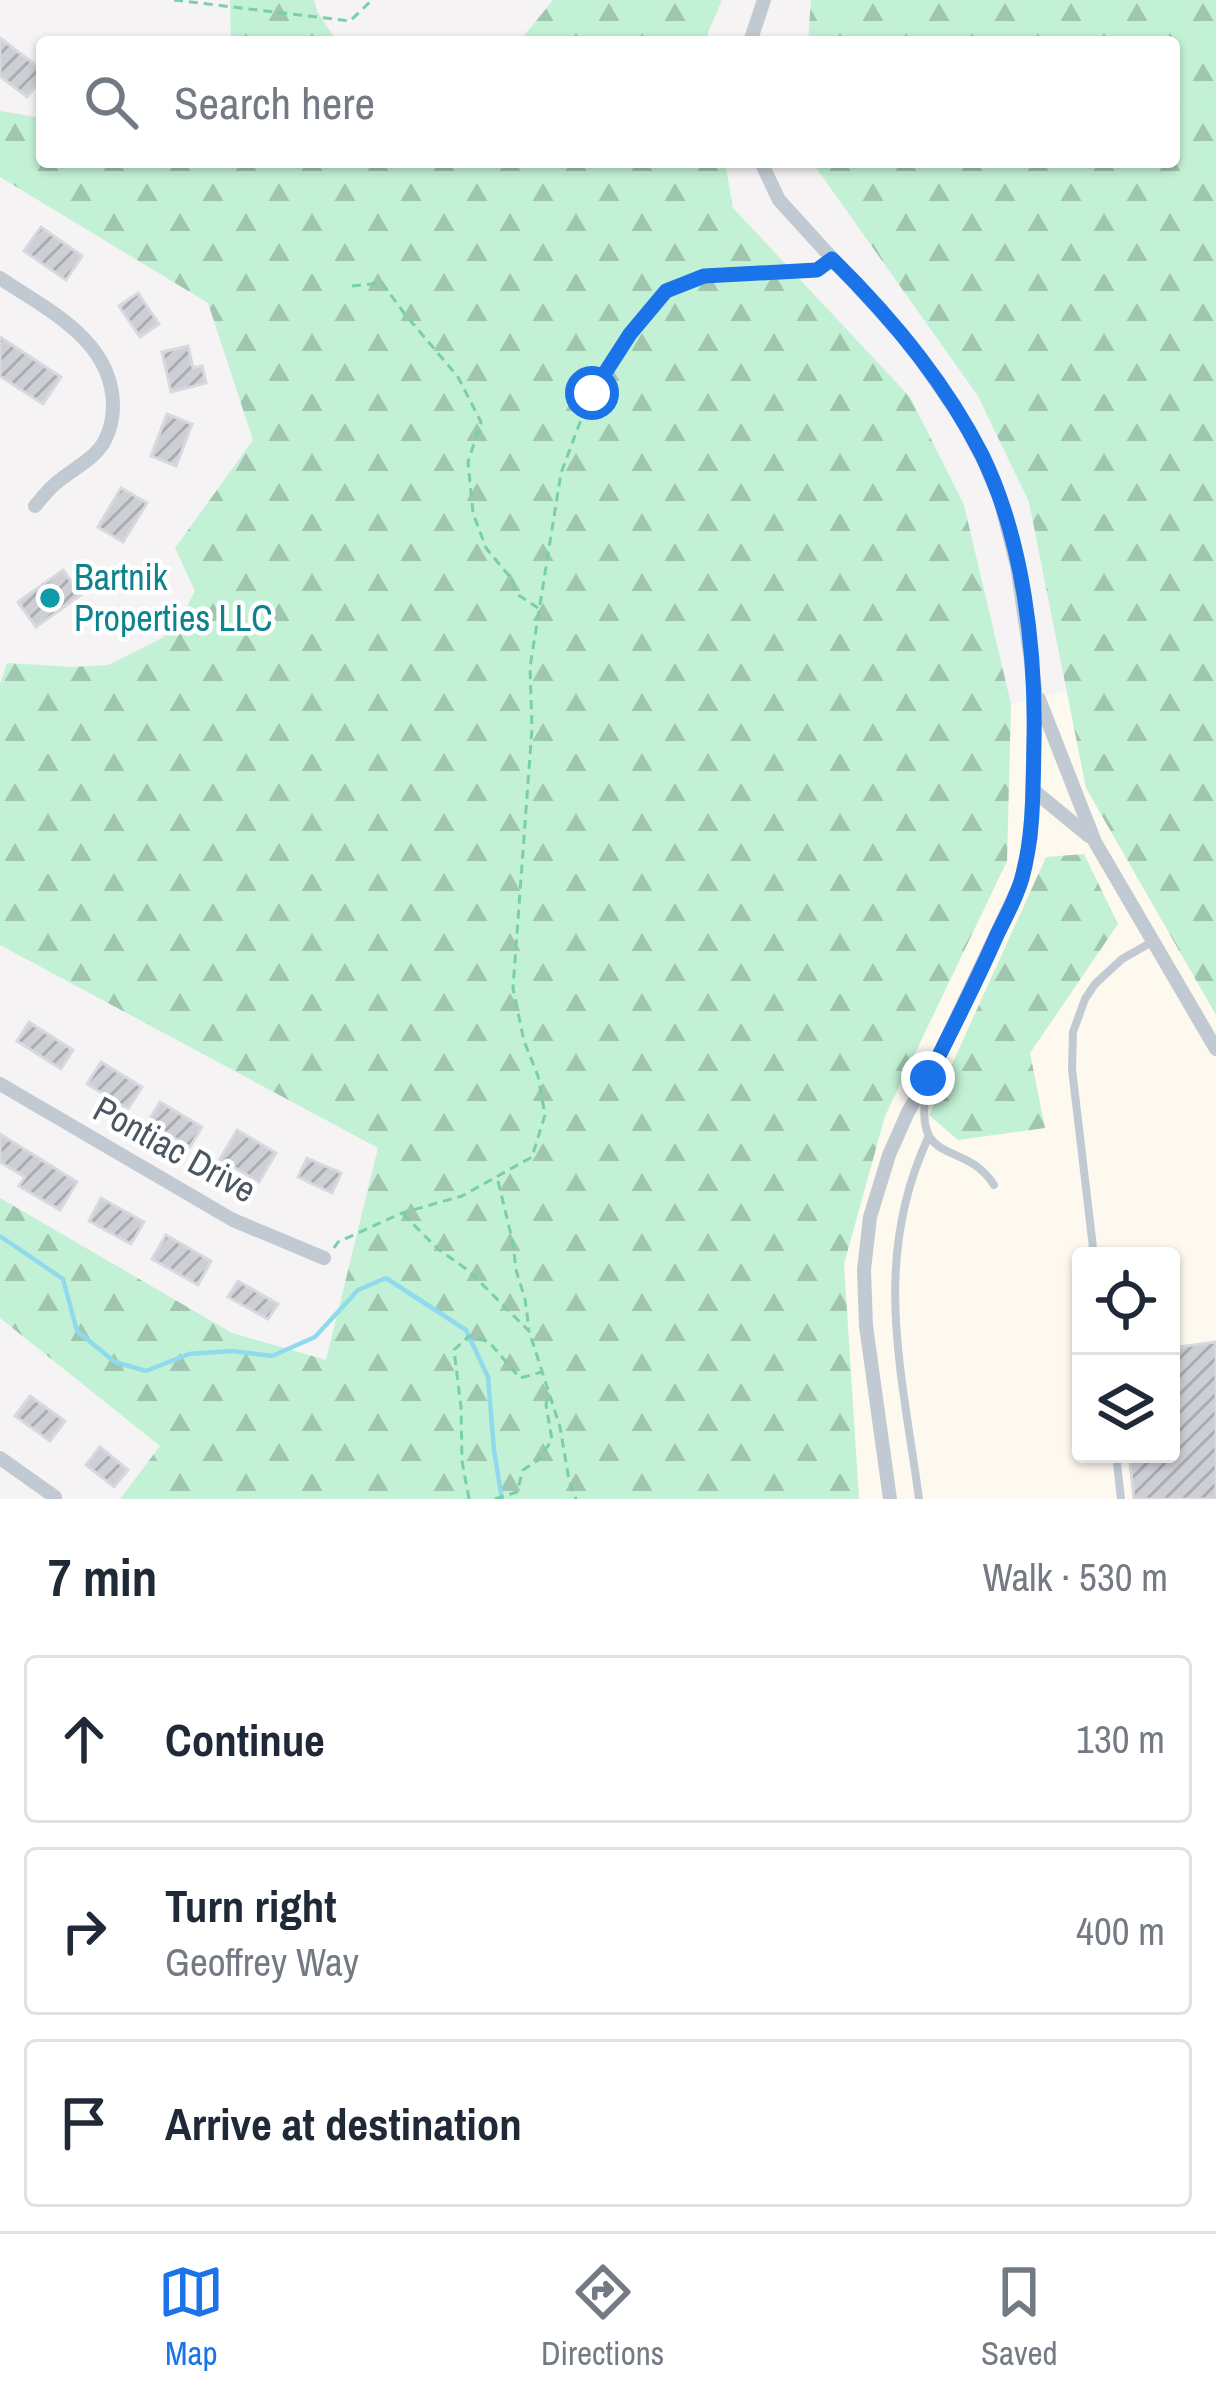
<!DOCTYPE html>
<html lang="en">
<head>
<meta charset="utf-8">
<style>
  body { margin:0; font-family:"Archivo Narrow",sans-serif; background:#f2f2f3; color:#1f2937 }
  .controls { position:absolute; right:36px; bottom:36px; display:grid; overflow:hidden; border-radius:12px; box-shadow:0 3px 9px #0004 }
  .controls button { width:108px; height:108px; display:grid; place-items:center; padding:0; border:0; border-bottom:3px solid #e0e1e3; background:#fff; color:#1f2937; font:60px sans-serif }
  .stop { position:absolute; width:36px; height:36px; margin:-27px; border:9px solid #1a73e8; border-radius:50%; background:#fff }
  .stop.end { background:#1a73e8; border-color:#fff; box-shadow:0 3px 12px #0008 }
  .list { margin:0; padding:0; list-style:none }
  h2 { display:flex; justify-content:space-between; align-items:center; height:156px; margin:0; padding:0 48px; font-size:51px }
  h2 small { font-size:39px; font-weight:400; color:#747a83 }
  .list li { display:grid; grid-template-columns:78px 1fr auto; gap:36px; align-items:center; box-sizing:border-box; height:168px; margin:0 24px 24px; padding:0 24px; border:3px solid #e0e1e3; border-radius:12px }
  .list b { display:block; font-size:45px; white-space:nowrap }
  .list p { margin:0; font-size:39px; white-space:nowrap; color:#747a83 }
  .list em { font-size:39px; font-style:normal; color:#747a83 }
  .icon { flex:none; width:66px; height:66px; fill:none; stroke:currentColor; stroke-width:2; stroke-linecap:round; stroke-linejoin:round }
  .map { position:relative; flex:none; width:1216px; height:1499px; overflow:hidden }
  .search { position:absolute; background:#fff; box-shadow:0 3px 9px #0004; left:36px; right:36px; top:36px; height:132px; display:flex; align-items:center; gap:30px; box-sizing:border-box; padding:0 42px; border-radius:12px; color:#747a83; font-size:45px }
  .sheet { height:732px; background:#fff }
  nav { display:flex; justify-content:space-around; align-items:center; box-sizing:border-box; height:168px; border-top:3px solid #e0e1e3; background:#fff; font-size:33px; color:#747a83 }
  nav a { display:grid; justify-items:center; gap:6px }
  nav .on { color:#1a73e8 }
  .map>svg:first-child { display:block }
  .commercial { fill:#fdf9ef; fill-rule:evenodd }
  .forest { fill:url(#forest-firs) }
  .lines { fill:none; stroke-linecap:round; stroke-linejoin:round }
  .stream { stroke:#90daee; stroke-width:4.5 }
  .building { fill:url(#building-hatch); stroke:#d7d9de; stroke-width:3 }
  .path { stroke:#7ad0a6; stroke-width:3; stroke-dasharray:9 6; stroke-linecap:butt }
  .service { stroke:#c1cad2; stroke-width:8 }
  .minor { stroke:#c1cad2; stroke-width:14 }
  .route { stroke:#1a73e8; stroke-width:15 }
  .culture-dot { fill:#0f9aa8; stroke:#fff; stroke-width:4.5 }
  .labels { text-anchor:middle; stroke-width:9; stroke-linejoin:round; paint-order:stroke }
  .culture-label { font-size:36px; fill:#0d838f; stroke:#fff; text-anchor:start }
  .street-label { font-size:36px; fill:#4a5661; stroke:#fff }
</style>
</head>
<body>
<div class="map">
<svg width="1216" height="1499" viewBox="0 0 1216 1499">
  <defs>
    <pattern id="forest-firs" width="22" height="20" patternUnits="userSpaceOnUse" patternTransform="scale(3)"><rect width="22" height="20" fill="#c3f1d5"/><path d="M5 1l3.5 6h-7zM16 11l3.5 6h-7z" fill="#a0c6b0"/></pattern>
    <pattern id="building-hatch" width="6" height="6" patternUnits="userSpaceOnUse" patternTransform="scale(3)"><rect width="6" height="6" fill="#cdcfd5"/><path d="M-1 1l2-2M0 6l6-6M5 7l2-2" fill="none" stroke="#a8abb0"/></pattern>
  </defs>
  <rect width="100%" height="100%" fill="#f5f3f3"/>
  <path class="commercial" d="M1067 691 1086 788 1216 1015V1499H859L844 1264 885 1116 1007 861 1011 704ZM1081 1256H1171V1454H1081Z"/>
  <g class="forest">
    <path d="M230 0H314L317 11 337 42H231Z"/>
    <path d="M553 0H722L704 42H519Z"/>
    <path d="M811 0H1216V1015L1086 788 1029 502 978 396 812 162H1174V42H808Z"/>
    <path d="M0 111 42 118V162H725L733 208 910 397 964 505 1011 704 1007 861 885 1116 844 1264 859 1499H120L160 1446 0 1318V1198L232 1333 326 1360 378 1148 0 945V684L7 663 74 667 108 665 162 638 179 622 195 591 175 548 253 440 208 303 0 177Z"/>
    <path d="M1084 854 1118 924 1030 1053 1045 1128 958 1140 929 1115 1046 857Z"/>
  </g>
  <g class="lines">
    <path class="stream" d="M0 1236 63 1279 77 1331 115 1362 146 1371 189 1354 232 1351 272 1356 315 1337 358 1290 386 1278 466 1330 488 1377 494 1450 502 1499"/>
  </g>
  <g class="building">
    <path d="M0 38 42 70V79L27 97 0 76Z"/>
    <path d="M41 227 82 256 66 280 24 251Z"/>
    <path d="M138 293 159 324 140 337 119 306Z"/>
    <path d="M0 337 61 377 43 404 0 376Z"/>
    <path d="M188 346 193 368 202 366 206 383 171 392 162 352Z"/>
    <path d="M167 414 192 424 176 466 151 456Z"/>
    <path d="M121 488 147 503 123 542 98 527Z"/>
    <path d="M63 570 81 595 36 627 18 602Z"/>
    <path d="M29 1022 73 1050 61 1069 17 1041Z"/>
    <path d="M101 1062 142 1087 128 1109 87 1084Z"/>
    <path d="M160 1102 202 1127 190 1147 148 1122Z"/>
    <path d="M237 1130 276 1153 259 1182 220 1159Z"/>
    <path d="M0 1134 77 1182 60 1210 19 1186 25 1177 0 1162Z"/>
    <path d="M307 1158 341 1173 332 1193 298 1177Z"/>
    <path d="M101 1198 144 1222 131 1244 89 1221Z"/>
    <path d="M166 1235 211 1261 198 1285 152 1259Z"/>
    <path d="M238 1281 278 1304 268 1319 228 1297Z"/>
    <path d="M1216 1342V1499H1134L1129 1454H1171V1348Z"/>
    <path d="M30 1396 65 1421 50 1441 15 1416Z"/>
    <path d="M100 1447 128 1470 114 1487 86 1465Z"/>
  </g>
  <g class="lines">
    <g class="path">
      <path d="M174 0 350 21 372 0"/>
      <path d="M352 286 382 283 404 313 458 377 481 422 468 462 473 513 486 548 510 577 517 594 538 608"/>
      <path d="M498 1181 513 1243 516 1270 525 1299 529 1329"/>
      <path d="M403 1214 438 1249 469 1271 529 1331 560 1427 569 1480 576 1499"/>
      <path d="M334 1248 338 1242 402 1213 462 1196 532 1157 545 1115 538 1076 524 1041 513 988 532 728 530 667 561 473 591 393 630 335 666 291 704 276 793 273 817 270 822 267"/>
      <path d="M469 1499 462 1461 461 1407 454 1350 469 1336 489 1342 520 1378 542 1372"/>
      <path d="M495 1499 517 1492 523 1470 538 1460 552 1440 546 1405 548 1393"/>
    </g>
    <g class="service">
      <path d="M926 1091C914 1169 964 1138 994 1185"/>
      <path d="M1094 1256 1072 1069 1073 1032 1085 999 1095 984 1122 959 1152 942"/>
      <path d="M1116 1454 1121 1499"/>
      <path d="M919 1499C902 1371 871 1261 928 1138"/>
    </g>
    <g class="minor">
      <path d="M750 42 764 0"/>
      <path d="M761 162 779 200 911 345 959 415 982 457 1000 499 1017 566 1035 688 1031 837 1020 884 928 1078 908 1112 889 1155 870 1217 864 1270 866 1326 890 1499"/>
      <path d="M0 278C47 310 113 340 113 406 113 418 110 431 104 442 93 461 70 470 54 485 47 491 41 499 35 506"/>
      <path d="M1039 699 1095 842 1216 1049"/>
      <path d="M1033 790 1089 836"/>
      <path d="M0 1084 233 1220 324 1258"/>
      <path d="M0 1458 55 1497"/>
    </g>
  </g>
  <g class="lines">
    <path class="route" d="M592 393 630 334 666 291 704 276 817 270 832 259C890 316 945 382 982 455 1023 539 1036 649 1034 742 1033 788 1034 834 1022 878 1016 899 1005 918 996 937 975 985 951 1031 928 1078"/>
  </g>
  <circle class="culture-dot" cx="50" cy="598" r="12"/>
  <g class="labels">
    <g class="culture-label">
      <text x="74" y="590">Bartnik<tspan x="74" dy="41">Properties LLC</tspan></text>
    </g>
    <g class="street-label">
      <text transform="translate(175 1149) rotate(29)" y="13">Pontiac Drive</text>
    </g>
  </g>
</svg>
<div class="controls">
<button><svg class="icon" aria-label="locate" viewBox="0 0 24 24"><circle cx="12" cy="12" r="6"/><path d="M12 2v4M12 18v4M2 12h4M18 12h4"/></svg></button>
<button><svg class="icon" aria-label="layers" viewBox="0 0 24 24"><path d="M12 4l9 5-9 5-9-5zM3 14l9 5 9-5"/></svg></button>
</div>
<div class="stop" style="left:592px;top:393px"></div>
<div class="stop end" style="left:928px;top:1078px"></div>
<div class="search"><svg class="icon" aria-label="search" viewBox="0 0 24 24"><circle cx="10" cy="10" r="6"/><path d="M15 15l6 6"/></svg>Search here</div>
</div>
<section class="sheet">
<h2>7 min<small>Walk · 530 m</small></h2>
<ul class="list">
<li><svg class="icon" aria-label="ahead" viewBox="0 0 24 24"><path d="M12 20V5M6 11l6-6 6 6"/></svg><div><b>Continue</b></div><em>130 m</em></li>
<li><svg class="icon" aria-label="right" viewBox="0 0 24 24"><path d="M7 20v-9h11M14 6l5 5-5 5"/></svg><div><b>Turn right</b><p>Geoffrey Way</p></div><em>400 m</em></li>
<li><svg class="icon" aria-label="arrive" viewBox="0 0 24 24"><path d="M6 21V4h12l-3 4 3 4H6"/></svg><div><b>Arrive at destination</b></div></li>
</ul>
</section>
<nav>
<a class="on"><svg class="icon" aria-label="map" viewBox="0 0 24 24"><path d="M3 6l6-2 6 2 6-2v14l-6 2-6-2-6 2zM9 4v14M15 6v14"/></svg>Map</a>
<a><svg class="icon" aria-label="directions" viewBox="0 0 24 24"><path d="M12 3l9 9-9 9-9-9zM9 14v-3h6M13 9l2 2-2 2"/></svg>Directions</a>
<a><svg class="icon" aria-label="saved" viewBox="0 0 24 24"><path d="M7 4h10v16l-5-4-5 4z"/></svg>Saved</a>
</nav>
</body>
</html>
